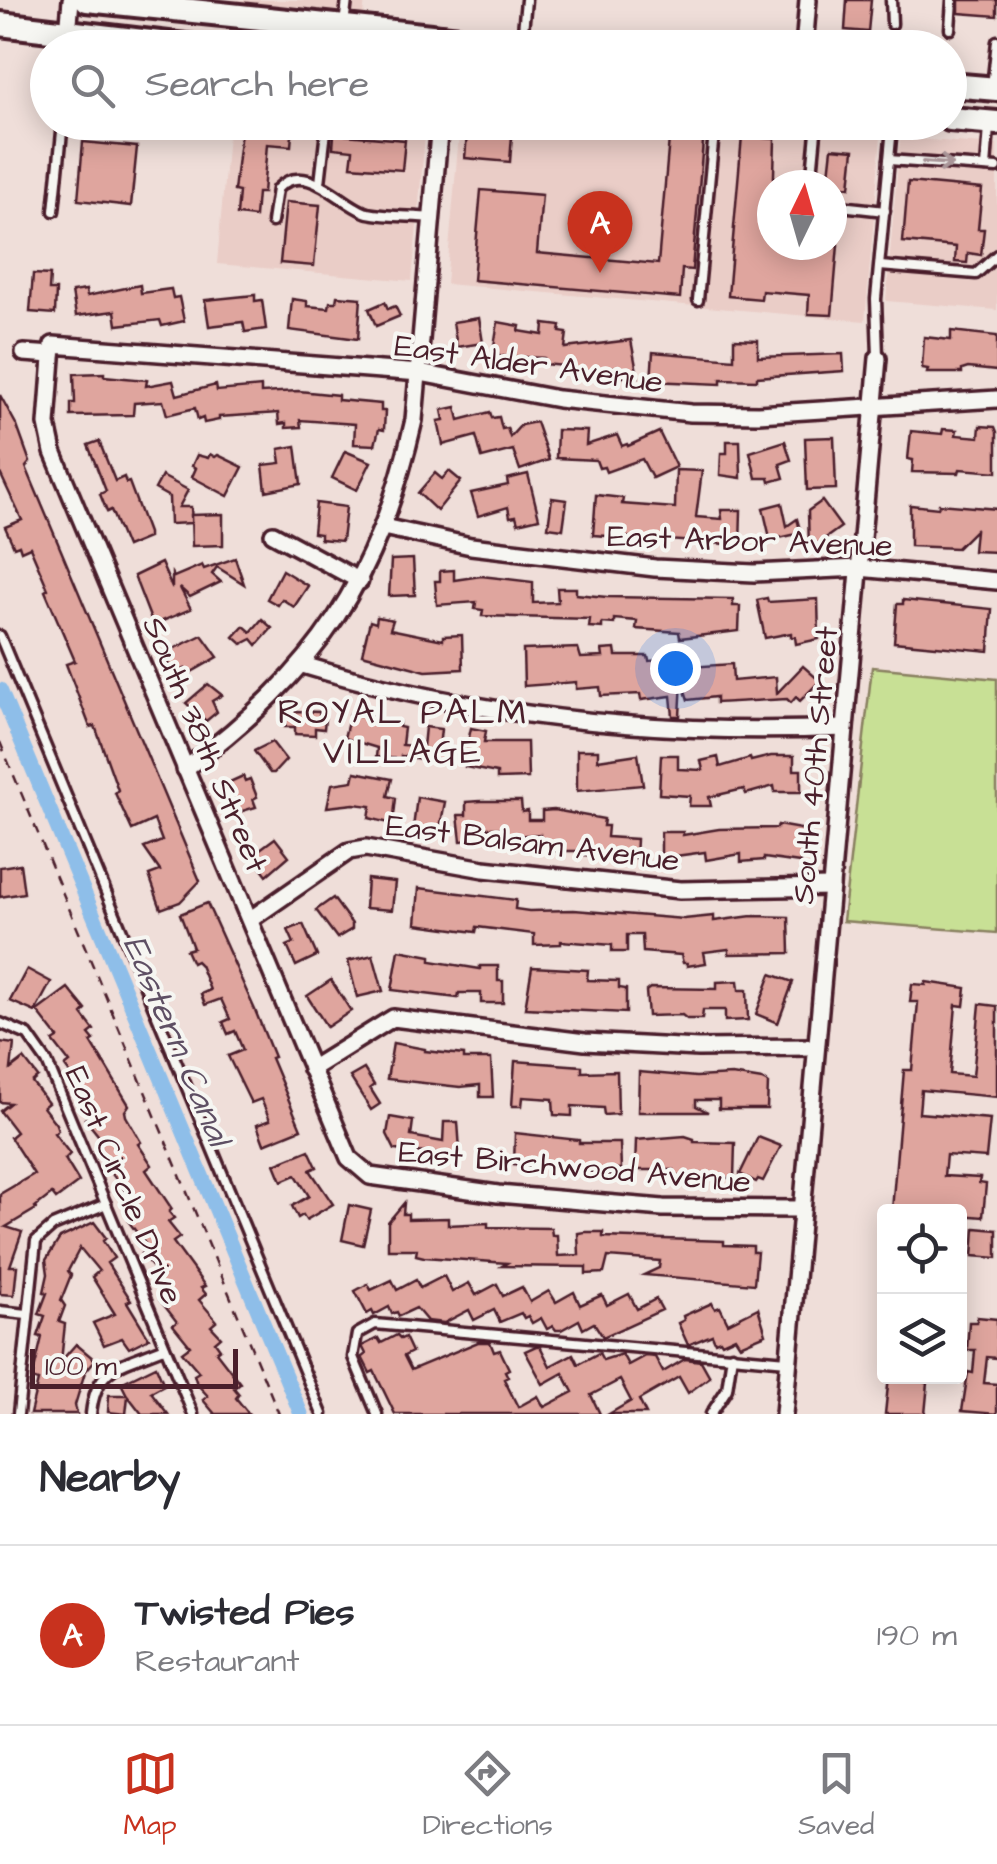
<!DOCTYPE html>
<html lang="en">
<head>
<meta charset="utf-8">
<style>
  body { margin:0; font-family:"Architects Daughter",sans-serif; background:#f2f2f3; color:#2b2b33 }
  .controls { position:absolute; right:30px; bottom:30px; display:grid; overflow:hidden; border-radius:10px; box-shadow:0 5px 25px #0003 }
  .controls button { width:90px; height:90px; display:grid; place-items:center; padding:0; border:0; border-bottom:2px solid #e1e1e2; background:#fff; color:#2b2b33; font:50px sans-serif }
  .compass { position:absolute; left:757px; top:170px; width:90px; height:90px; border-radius:50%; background:#fff; box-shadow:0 5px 25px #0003; rotate:5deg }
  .scale { position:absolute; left:30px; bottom:25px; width:208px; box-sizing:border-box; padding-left:10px; border:5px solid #4a1f2b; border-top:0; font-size:28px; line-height:35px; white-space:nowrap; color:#4a1f2b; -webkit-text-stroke:8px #f6f6f2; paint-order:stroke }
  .you { position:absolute; left:675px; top:668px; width:35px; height:35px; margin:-25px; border:8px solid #fff; border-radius:50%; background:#1a73e8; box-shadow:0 0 0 15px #1a73e833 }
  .badge { display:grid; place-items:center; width:65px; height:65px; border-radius:50%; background:#c8321e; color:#fff; font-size:32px; font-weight:700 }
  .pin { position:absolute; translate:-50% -82px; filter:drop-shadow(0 2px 5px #0008) }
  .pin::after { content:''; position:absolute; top:52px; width:35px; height:30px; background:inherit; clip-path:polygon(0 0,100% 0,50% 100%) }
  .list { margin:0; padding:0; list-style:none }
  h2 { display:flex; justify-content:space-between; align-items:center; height:130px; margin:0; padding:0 40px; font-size:42px }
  h2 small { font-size:32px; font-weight:400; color:#7c7c81 }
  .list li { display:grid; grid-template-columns:65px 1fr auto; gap:30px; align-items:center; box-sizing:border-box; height:180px; padding:0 40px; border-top:2px solid #e1e1e2 }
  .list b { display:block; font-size:38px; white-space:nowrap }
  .list p { margin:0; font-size:32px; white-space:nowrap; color:#7c7c81 }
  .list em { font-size:32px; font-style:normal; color:#7c7c81 }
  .icon { flex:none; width:55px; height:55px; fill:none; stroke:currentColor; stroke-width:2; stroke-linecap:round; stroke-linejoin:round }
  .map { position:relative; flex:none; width:997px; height:1414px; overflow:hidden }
  .search { position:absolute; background:#fff; box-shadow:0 5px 25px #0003; left:30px; right:30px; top:30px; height:110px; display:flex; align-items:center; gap:25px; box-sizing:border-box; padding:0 35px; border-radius:55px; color:#7c7c81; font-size:38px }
  .sheet { height:310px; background:#fff }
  nav { display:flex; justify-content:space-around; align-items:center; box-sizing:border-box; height:140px; border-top:2px solid #e1e1e2; background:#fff; font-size:28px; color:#7c7c81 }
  nav a { display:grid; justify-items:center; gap:5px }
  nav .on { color:#c8321e }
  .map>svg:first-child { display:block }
  .built { fill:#eacdc7; fill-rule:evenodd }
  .green { fill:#c8e095; stroke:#898060; stroke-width:2.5 }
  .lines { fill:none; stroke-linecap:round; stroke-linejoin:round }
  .canal { stroke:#8ebee9; stroke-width:15 }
  .building { fill:#dfa59e; stroke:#4a1f2b; stroke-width:2.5 }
  .service-casing { stroke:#4a1f2b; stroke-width:15 }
  .minor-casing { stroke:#4a1f2b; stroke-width:22 }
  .primary-casing { stroke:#4a1f2b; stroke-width:30 }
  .path { stroke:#4a1f2b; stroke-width:2.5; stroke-dasharray:10 8; stroke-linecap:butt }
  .service { stroke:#f6f6f2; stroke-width:8 }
  .minor { stroke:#f6f6f2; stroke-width:15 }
  .primary { stroke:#f6f6f2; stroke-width:22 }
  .oneway { stroke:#a99598 }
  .labels { text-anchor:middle; stroke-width:8; stroke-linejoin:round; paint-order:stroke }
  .street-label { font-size:32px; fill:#4a1f2b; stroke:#f6f6f2 }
  .neighbourhood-label { font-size:35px; letter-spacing:2.5px; fill:#4a1f2b; stroke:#f6f6f2 }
  .water-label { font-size:35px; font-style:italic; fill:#5e4f64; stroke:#f6f6f2 }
</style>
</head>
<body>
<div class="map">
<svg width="997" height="1414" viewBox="0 0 997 1414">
  <rect width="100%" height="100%" fill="#efded9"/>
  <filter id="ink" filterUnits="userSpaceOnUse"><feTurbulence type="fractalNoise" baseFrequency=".01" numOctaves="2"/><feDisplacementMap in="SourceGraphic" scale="20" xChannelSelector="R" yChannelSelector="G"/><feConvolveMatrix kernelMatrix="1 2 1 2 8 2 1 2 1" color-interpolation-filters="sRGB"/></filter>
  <g filter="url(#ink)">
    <g class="built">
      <path d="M209 0H365L363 16Z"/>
      <path d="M734 122 881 136 865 321 446 284 460 123ZM772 185H832V245H772Z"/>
      <path d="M229 123H426L412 281 217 264Z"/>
      <path d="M900 138 997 145V310L886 301Z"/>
    </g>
    <path class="green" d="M872 667 997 679V933L843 921Z"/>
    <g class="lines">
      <path class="canal" d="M0 690 301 1414"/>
    </g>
    <g class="building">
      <path d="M847 0H871L868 32 845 30Z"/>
      <path d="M959 0H997V16L959 13Z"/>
      <path d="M242 122H293L291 146 267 144 263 193H257L255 217 237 215 239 192 234 191Z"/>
      <path d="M335 122H347L346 135 405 140 402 170 351 166 353 150 333 148Z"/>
      <path d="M468 122H513L510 162 465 158Z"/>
      <path d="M670 127 704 130 692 270 682 269 680 298 473 280 481 190 542 195 537 253 658 264Z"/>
      <path d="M742 136 775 139 772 245H838L832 315 808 314 809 295 762 291 761 299 728 296Z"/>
      <path d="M83 142 137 147 131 206 78 200Z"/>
      <path d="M832 148 854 150 850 187 828 184Z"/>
      <path d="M908 182 982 189 978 229H984L981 255 968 253 967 263 955 262 956 247 903 242Z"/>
      <path d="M286 202 320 205 314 266 280 263Z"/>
      <path d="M33 274 50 275 49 290H56L55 314 30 312Z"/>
      <path d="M140 285 141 293 171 289 173 298 179 297 184 321 162 326 160 320 117 325 115 311 76 316 72 292 86 290 87 296Z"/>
      <path d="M255 295V301L262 300 266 329 245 332 243 322 209 326 205 300Z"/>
      <path d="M337 296 361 298 358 339 289 330 292 299 307 301V306L329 308 330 302H336Z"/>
      <path d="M385 302 388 309 395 306 400 316 376 326 369 309Z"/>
      <path d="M479 318 483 343 457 347 453 322Z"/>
      <path d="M498 322 520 326 519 331 543 335 544 324 561 326 560 332 567 333 565 348 631 340 638 377H617L615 367 576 373 575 367 543 364 544 358 498 356V353L493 352Z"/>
      <path d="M951 331 997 336V371L968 368 962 370V373H927L928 369 922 368 924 337 951 340Z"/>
      <path d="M734 339 758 340V357L843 354 844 371 757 377V380L721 379V384L651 381 653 352 734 359Z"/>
      <path d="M104 373V376L147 380 146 386 173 381 177 395 216 385 217 391 261 387V393L299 391 338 395V400L381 404V411H385L384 430 379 429 375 445 354 444 355 424 300 420 301 427 286 428V423L279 424 278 413 219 417V420L204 423 203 418 198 420 195 408 167 415 163 401 134 403 133 415 71 416V403H75L74 374Z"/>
      <path d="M0 395 17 426 30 462 26 467 200 881 180 902 161 909 149 875 160 871 144 848 162 841 154 820 132 830 115 793 118 790 95 726 90 727 66 664 75 661 45 591 48 589 30 547 21 551 19 545 14 547 5 527 22 520 0 473Z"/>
      <path d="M456 407 459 420 490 412 492 418 499 417 502 429 507 428 510 437 521 425 536 422 549 460 520 470 513 450 482 458 476 436 443 445 438 421 444 420 442 410Z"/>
      <path d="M980 426 995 427 997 432V472L960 469 959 473 912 472 913 460 908 459 911 431 942 434 943 429 957 430 956 435 979 437Z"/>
      <path d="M557 430 587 431 586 445 617 435 622 446 627 444 628 446 659 432 676 467 652 478 642 459 606 472 604 467 599 468 596 460 556 458Z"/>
      <path d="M834 437 836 489 807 490 805 438Z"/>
      <path d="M99 441 115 481 124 477 126 483 129 482 148 533V538L126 547 111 510 107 512 100 494 106 491 88 445Z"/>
      <path d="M727 441H740L741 478 720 475 721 453H727Z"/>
      <path d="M785 441 791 460 780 464 784 478 770 482 769 478H756L750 452Z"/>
      <path d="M296 446 301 484 266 491 263 465 281 463 279 449Z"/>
      <path d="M345 451 371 462 357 490 332 478Z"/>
      <path d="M210 454 215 457 218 455 243 467 228 496 192 477 196 468 192 466 197 455 208 458Z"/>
      <path d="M676 470 702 471 696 517 722 519 721 510H741L740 545 593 535 596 495 623 498 622 504 675 508Z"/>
      <path d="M449 471 461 481 437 511 418 493 435 473 442 479Z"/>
      <path d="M528 474 539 518 518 523 516 516 510 517 508 507 478 516 471 493 508 485 507 479Z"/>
      <path d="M162 476 188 490 179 507H191L192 523 170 524 169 497 155 489Z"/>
      <path d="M552 498 567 500 563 529 548 527Z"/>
      <path d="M822 501 841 527 809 550 808 511Z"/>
      <path d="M316 503 346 507 342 541 320 539V534L313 533Z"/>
      <path d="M782 503 787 526 797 519 801 533 766 541 770 538 763 508Z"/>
      <path d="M939 504 997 509V552L973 551 975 530 957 548 910 546V505L938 508Z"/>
      <path d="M223 514V545L192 546 191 515Z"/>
      <path d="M235 558 244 584 217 567 212 574 221 582 190 597 180 588 191 609 153 625 134 576 161 563 172 588V574L174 577 202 565 204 569Z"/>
      <path d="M413 559 415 595 389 596 391 560Z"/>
      <path d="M282 570 308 586 294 607 282 599 278 605 267 599Z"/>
      <path d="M454 570V580L481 576 533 582V603L558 602 557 588H576V594L607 597 733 599V606H740L739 631 680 638 679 632 636 629 637 621 614 619V624L602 623V628L589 627 590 619 482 616 483 610 475 609 476 602 437 605 435 581H440V571Z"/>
      <path d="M767 598 768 602 818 599 819 639 796 644 795 637H791V633L765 638 757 600Z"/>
      <path d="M903 600 992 609 989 651 894 642 897 604H903Z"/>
      <path d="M377 617 393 620 390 629 443 640V636L462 635 463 669 426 671 362 654 370 621 376 623Z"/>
      <path d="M262 619 272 628 257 645 252 639 242 644 234 637 244 626 251 632Z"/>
      <path d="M202 635 218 657 188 674 185 669 175 674 163 654Z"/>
      <path d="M578 648 581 658 603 657 602 650 615 649 616 656H648L649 661 659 660 660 669 732 664 733 681 776 677 777 693 803 666 820 681 800 701 796 697 791 703 787 699 716 703V697L688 700 682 681 680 716H673L671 696 641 700 640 694 601 696 600 687 576 689V682L524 686 523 650Z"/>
      <path d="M208 684 222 695 212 701 217 712 206 721 186 703Z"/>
      <path d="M293 711 320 712 319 717 325 718 324 729 315 728V735L295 734V727H285L286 716H293Z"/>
      <path d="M350 714 399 722V727L404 728 402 745 423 747 425 727 441 729 439 748 455 750 452 763 401 756V759L376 757 377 748 344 738Z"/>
      <path d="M471 728 486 731 484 742H527L528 778 497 779V773L465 767 464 741 468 742Z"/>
      <path d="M272 742 286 760 274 773H270L254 751Z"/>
      <path d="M577 750H598V760L638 754 643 785 577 791Z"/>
      <path d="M661 755H678V769L703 770 701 761 718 757 720 767 750 758 751 761 771 756H794V770H801V792H775L774 786 746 794 744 789 709 797 711 806H689L690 796 659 794Z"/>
      <path d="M355 772 392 779 388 796 396 798 393 824 369 818 371 806 354 804 327 807 332 784 353 781Z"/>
      <path d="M243 776 245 781 250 779 257 797 253 799 256 807 239 812 236 807 230 809 221 786Z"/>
      <path d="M417 797 445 802 439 833 413 828Z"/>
      <path d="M481 801H521L522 812 528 811V820H542V811L554 810 604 819 603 826H608L607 837 636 839 635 858 584 855 576 851H545L540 850V834L515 836 516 844 502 845 501 828H474L475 840 461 841 458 815H466V802Z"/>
      <path d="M778 825 806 830 800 863 764 858V860L741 862V854L706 860 705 852 661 858V832H683V835L719 829 777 828Z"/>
      <path d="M275 838 289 856 267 875 252 855Z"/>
      <path d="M20 864 24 893 0 897V867Z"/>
      <path d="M367 879 395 882 392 910 365 908Z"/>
      <path d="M419 888 516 900 515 909 529 911 574 910 684 919 714 916V921L752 916 789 917 790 953 729 954V949L704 952 706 963 687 966V963H683L681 955 643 952 642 935H627V952H612V945L561 941V944L534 945V934L477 927 476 932 416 924Z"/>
      <path d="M333 898 352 924V929L337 938 316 910Z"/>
      <path d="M207 903 255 1010 274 1057 271 1058 301 1129 264 1144 257 1125 270 1120 261 1099 251 1103 228 1056 243 1050 235 1031 228 1034 225 1027 223 1022 230 1019 221 999 205 1005 201 994 210 990 200 965 196 961 192 963 186 950 193 948 180 914Z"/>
      <path d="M303 924 317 956 296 966 287 946 294 943 288 930Z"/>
      <path d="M399 950 431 956V961L480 969V966H498V981H503V1003H481V993H459L458 998 392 990Z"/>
      <path d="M373 955 383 991 357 997 348 961Z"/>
      <path d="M532 967 588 970 587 980 619 981V988L626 989V1013L525 1008Z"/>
      <path d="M27 969 51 982 35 1012 10 1001Z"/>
      <path d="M771 974 793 982 778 1023 756 1014Z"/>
      <path d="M331 980 351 1011 327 1027 307 996Z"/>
      <path d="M738 981 739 990H747L748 1020 725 1021V1010H703L702 1019H687L682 1015 648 1016 646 991 650 988 717 989V982Z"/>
      <path d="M926 982 966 988 964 1006 956 1005 950 1074 973 1076 980 1004 997 1006V1097L921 1090 919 1113 990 1119 986 1158 946 1155 944 1176 980 1178 979 1183 986 1184 983 1217 960 1215V1212L892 1210 904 1070H912L918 1002H910L912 984 926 985Z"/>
      <path d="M68 988 86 1010 82 1014 94 1030 89 1034 94 1040 91 1042 129 1105 125 1111 126 1116 141 1142 138 1144 152 1165 146 1170 172 1209 169 1212 174 1218 168 1222 180 1237 173 1242 205 1286 201 1288 206 1294 199 1300 217 1321 211 1326 221 1337 215 1342 220 1349 216 1352 240 1383 234 1388 239 1394 236 1398 249 1414H215L203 1400 208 1396 197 1384 194 1375 199 1372 182 1352 190 1346 173 1325 177 1322 160 1300 168 1294 151 1273 155 1270 141 1254 148 1248 129 1222 135 1217 119 1196 126 1192 109 1170 112 1167 96 1144 102 1140 85 1119 93 1113 77 1092 81 1089 65 1067 70 1063 53 1041 58 1038 37 1011Z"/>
      <path d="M0 1042 14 1044 11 1069 24 1059 38 1077 32 1082 48 1103 43 1107 56 1124 58 1130 54 1133 70 1154 65 1159 79 1182 56 1199 52 1194 35 1207 36 1209 6 1227 22 1232 10 1266H17L14 1295 0 1294V1194L34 1174 10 1137 16 1132 0 1111 10 1103 0 1102Z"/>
      <path d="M393 1043 425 1049V1051L464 1055V1059H491L493 1097H480V1085L460 1087 387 1079Z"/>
      <path d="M515 1061 582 1066V1072L617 1071 618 1114 604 1115 603 1108 572 1106V1116L554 1115 553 1099 523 1097 522 1106H512Z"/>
      <path d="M364 1069 374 1085 370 1088 380 1104 371 1110 350 1077Z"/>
      <path d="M639 1072 696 1077 732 1075 762 1080 768 1083 767 1109H719V1100H696V1106L708 1112H638Z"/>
      <path d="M390 1117 413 1121 411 1136 443 1142 444 1122H458L460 1150H456V1156L395 1150 387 1134Z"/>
      <path d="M515 1133 579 1140V1143H620L621 1169H615L616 1175 593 1176V1172L514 1164Z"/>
      <path d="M685 1136 694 1139V1142L735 1143 734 1178 705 1177V1174L674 1177V1170H635L636 1140Z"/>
      <path d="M758 1137 781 1146 763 1181 758 1179 756 1182 740 1174Z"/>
      <path d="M309 1150 317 1167 310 1170 333 1204 306 1220 303 1215 298 1218 292 1206 309 1196 296 1175 282 1181 275 1164Z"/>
      <path d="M404 1203 403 1214H408V1219L448 1218V1225L488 1223V1227L551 1228 552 1235H557L558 1256 579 1255 578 1233 585 1232H603V1237L724 1241V1245L753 1246V1252H757L754 1284 644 1275 659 1268 660 1261 608 1257 604 1273 586 1274V1267L502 1266 507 1263 424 1257 416 1255 417 1249H388V1222Z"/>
      <path d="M349 1205 371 1210 363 1245 342 1240Z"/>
      <path d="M94 1222 106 1238 103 1241 114 1258 107 1263 131 1300 127 1302 149 1338 129 1348 122 1338 104 1345 93 1323 115 1314 92 1277 99 1271 80 1248 68 1271 71 1275 61 1300 65 1306 59 1322 65 1324 61 1361 76 1344 95 1360 85 1372 75 1405 77 1414H30L38 1381 32 1379 42 1337 38 1336 45 1316 39 1314 47 1293 44 1292 48 1274 46 1260 60 1238Z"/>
      <path d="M975 1228 997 1230V1258L973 1256Z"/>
      <path d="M444 1276 452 1292 469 1283 476 1295 497 1284 503 1296 522 1287 530 1302 549 1291 556 1302 574 1292 580 1305 602 1295 607 1305 629 1294 637 1309 656 1299 662 1310 603 1337 594 1323 583 1329 579 1320 561 1330H556L553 1326 547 1329 541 1318 532 1323 528 1316 524 1318 521 1313 500 1322 494 1310 474 1320 469 1310 444 1323 427 1321 416 1308 399 1316 397 1312 392 1314 389 1307 374 1315 372 1311 367 1314 355 1291 368 1284 371 1290 392 1280 397 1290 416 1280 420 1288Z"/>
      <path d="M712 1303 715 1309 720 1307 728 1323 758 1308 766 1334 740 1345 735 1337 722 1343 720 1340 715 1342 712 1335 688 1345 678 1323 684 1320 683 1316Z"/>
      <path d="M977 1317 997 1319V1358L987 1357 984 1383 997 1384V1414L962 1411 968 1372 973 1373 975 1350H967L969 1322H977Z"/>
      <path d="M397 1335 401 1339 405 1337 412 1352 404 1356 411 1370 478 1342H490L494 1352 500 1350 509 1369 505 1371 508 1377 504 1379 518 1407 538 1396 544 1407 573 1392 563 1373 543 1384 525 1351 536 1346H540L550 1366 573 1354 578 1364 599 1353 603 1360 622 1354 628 1365 645 1356 655 1357 663 1372 685 1359 701 1361 710 1377 688 1393 679 1377 639 1400 646 1414H609L631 1401 620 1380 591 1395 600 1414H395L374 1371 370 1373 362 1357 366 1354 362 1346 378 1338 381 1343Z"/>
      <path d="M156 1366 164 1385 151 1392 168 1414H142L128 1396 126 1414 108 1412 109 1395H127L121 1383Z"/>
      <path d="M889 1376 920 1378V1381L928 1383 925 1414H885Z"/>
    </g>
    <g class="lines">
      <defs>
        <g id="service">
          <path d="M891 0 892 24"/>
          <path d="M344 25 347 0"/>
          <path d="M950 29 952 0"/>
          <path d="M522 41 526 0"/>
          <path d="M992 87 997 41"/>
          <path d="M889 160 997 168"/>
          <path d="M986 167 989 127"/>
          <path d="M320 183 327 122"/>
          <path d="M811 185 817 122"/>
          <path d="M832 205 885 211"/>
          <path d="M54 211 63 122"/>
          <path d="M272 222 277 189C307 158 343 207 368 213 388 217 411 216 432 218"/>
          <path d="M880 266 976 274 997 255"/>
          <path d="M698 300 715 122"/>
          <path d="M878 356 876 299 891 138 897 122"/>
          <path d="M0 636 322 1414"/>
          <path d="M0 1023 28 1035 47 1062 193 1414"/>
          <path d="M0 1311 27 1314"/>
          <path d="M18 1414 36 1241 53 1226 106 1204"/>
          <path d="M91 1414C96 1363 124 1365 165 1347"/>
          <path d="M377 1414 353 1357 357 1334 375 1324 787 1361"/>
          <path d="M711 1414 727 1389 732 1355"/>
        </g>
        <g id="minor">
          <path d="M68 33 71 0"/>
          <path d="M804 48 808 0"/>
          <path d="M24 353 52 355"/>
          <path d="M383 527 471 546 655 568 754 573 859 568 997 581"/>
          <path d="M273 534 360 581"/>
          <path d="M303 665C478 718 662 736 845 728"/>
          <path d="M185 769C317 671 377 582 414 420L440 122"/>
          <path d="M251 919 349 851 366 848 484 869 680 890 831 887"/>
          <path d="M311 1069 393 1018 585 1042 698 1048 816 1047"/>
          <path d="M802 1209 663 1208 498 1194 370 1176 349 1158 53 452 47 424 53 345 420 373 558 399 691 413 758 414 997 399"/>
          <path d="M784 1414 878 358"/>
        </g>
        <g id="primary">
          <path d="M87 0 547 48"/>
          <path d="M0 24 202 48"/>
          <path d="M950 85 997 89"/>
          <path d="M950 119 997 123"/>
        </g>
      </defs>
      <use href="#service" class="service-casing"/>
      <use href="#minor" class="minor-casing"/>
      <use href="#primary" class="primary-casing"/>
      <path class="path" d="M0 742 279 1414"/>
      <use href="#service" class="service"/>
      <use href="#minor" class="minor"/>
      <use href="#primary" class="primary"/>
    </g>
    <defs><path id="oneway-shaft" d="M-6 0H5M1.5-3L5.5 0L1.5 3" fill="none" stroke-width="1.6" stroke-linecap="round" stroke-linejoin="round" transform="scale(2.5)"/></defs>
    <use class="oneway" href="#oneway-shaft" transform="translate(938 163) rotate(4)"/>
  </g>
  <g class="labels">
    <g class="street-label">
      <text transform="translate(529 363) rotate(8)" y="11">East Alder Avenue</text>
      <text transform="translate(750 540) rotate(2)" y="11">East Arbor Avenue</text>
      <text transform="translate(206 744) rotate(67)" y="11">South 38th Street</text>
      <text transform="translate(814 765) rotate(-85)" y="11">South 40th Street</text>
      <text transform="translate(533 842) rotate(7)" y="11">East Balsam Avenue</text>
      <text transform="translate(575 1166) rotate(5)" y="11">East Birchwood Avenue</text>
      <text transform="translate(125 1185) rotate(67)" y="11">East Circle Drive</text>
    </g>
    <g class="neighbourhood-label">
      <text x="403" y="723">ROYAL PALM<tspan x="403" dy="40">VILLAGE</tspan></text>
    </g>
    <g class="water-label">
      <text transform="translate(178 1040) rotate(67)" y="12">Eastern Canal</text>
    </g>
  </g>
</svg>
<div class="controls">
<button><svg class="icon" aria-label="locate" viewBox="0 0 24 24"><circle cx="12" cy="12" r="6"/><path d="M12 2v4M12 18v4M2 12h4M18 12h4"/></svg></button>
<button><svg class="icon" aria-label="layers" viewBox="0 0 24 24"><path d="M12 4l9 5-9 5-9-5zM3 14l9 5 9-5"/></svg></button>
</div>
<svg class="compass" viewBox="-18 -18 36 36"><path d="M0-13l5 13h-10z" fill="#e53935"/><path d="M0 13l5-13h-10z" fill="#7c7c81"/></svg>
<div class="scale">100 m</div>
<div class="you"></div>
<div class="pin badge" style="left:600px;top:273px">A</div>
<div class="search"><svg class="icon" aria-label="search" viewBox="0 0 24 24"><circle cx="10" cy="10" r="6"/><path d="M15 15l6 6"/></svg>Search here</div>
</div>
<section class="sheet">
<h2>Nearby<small></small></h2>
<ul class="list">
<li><span class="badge">A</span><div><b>Twisted Pies</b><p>Restaurant</p></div><em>190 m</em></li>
</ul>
</section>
<nav>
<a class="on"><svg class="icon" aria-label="map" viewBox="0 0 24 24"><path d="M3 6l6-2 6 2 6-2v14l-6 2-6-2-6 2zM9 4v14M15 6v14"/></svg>Map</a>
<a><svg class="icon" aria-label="directions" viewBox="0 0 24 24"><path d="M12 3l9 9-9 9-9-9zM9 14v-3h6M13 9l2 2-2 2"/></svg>Directions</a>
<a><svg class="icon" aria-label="saved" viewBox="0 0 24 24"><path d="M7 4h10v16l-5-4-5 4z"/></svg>Saved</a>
</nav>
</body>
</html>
